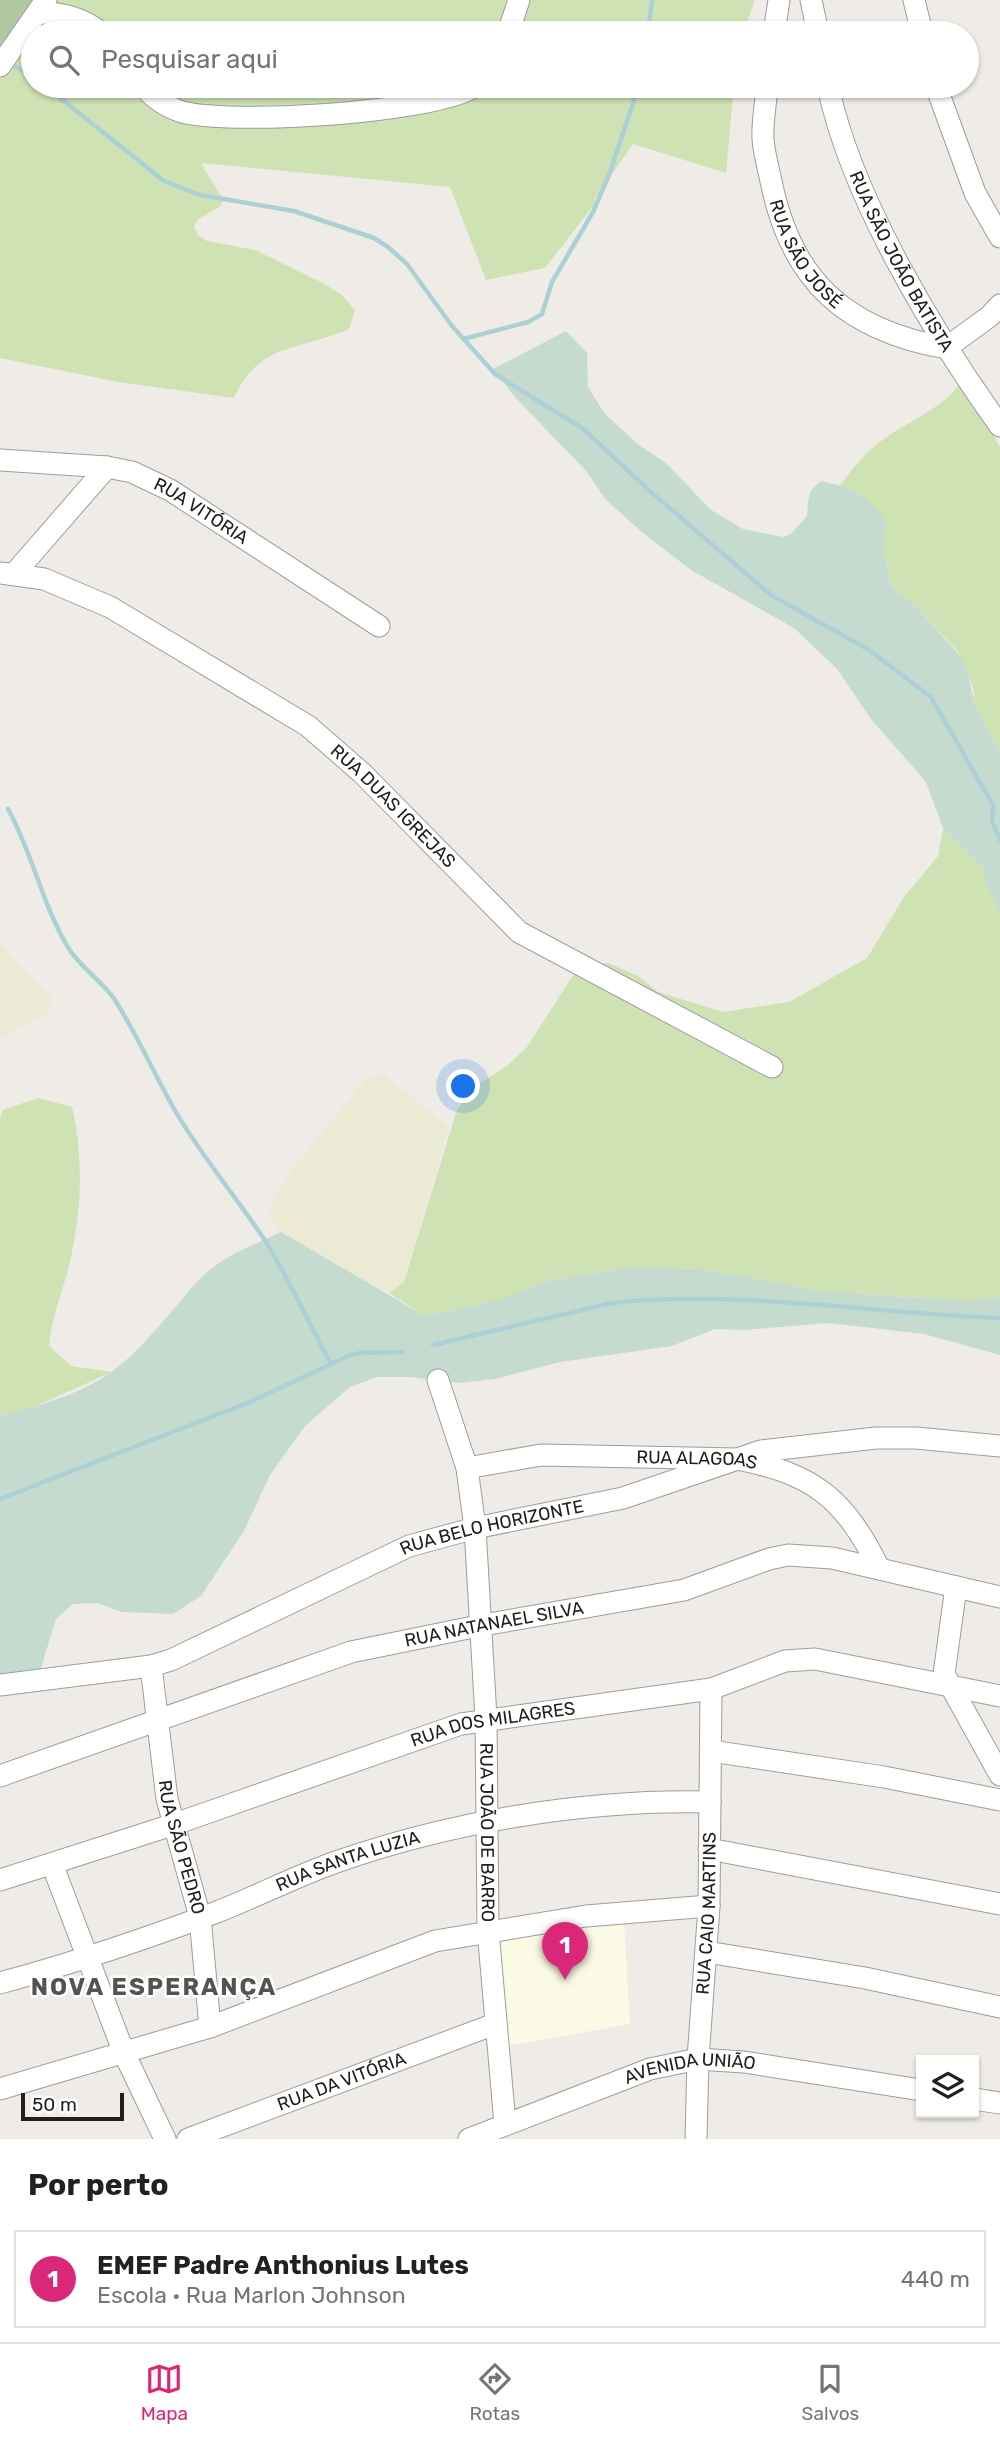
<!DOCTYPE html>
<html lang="pt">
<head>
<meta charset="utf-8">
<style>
  body { margin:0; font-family:Rubik,sans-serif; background:#f2f2f2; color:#202124 }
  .controls { position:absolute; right:21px; bottom:21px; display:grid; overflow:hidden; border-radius:0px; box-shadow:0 2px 5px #0004 }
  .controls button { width:63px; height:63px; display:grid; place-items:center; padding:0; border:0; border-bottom:2px solid #e0e0e0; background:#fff; color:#202124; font:35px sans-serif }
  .scale { position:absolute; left:21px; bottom:18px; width:103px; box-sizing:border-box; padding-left:7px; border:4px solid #202020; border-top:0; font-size:19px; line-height:24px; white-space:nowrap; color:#202020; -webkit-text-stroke:5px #fff; paint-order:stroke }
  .you { position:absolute; left:464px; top:1087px; width:24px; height:24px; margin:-18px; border:5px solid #fff; border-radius:50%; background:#1a73e8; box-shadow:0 0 0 10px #1a73e833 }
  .badge { display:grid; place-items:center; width:46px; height:46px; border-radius:50%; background:#db2777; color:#fff; font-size:23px; font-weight:700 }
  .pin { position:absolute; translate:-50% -58px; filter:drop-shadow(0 2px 4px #0008) }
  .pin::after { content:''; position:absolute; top:37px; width:24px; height:21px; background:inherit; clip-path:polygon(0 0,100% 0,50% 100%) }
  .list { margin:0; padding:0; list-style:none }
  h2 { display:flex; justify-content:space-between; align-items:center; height:91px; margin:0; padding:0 28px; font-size:30px }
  h2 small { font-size:23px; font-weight:400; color:#757577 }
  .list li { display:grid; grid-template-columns:46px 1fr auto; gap:21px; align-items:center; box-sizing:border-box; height:98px; margin:0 14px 14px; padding:0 14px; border:2px solid #e0e0e0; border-radius:0px }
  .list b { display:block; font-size:26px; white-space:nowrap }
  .list p { margin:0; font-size:23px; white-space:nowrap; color:#757577 }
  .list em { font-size:23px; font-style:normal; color:#757577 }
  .icon { flex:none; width:38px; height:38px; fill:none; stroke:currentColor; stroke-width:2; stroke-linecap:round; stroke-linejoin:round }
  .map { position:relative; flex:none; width:1000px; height:2139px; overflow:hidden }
  .search { position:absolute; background:#fff; box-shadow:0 2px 5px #0004; left:21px; right:21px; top:21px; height:77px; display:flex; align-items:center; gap:18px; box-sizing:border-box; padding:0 24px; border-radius:38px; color:#757577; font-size:26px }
  .sheet { height:203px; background:#fff }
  nav { display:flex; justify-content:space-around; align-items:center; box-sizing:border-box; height:98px; border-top:2px solid #e0e0e0; background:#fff; font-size:19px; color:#757577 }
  nav a { display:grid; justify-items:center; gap:4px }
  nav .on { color:#db2777 }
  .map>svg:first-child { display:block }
  .education { fill:#fbfae4 }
  .farmland { fill:#ebebd5 }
  .grass { fill:#cee2b4 }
  .forest { fill:#b0c9a1 }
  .wetland { fill:#c6dbd0 }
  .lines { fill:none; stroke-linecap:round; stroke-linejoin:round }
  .stream { stroke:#add0d7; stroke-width:4.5 }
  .minor-casing { stroke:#9d9d9d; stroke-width:23 }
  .minor { stroke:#fff; stroke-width:21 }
  .labels { text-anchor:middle; stroke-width:5; stroke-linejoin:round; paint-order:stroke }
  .street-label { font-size:18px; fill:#202020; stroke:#fff }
  .district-label { font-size:24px; font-weight:bold; letter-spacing:2px; fill:#535353; stroke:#fff }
</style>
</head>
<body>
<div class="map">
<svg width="1000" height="2139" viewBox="0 0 1000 2139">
  <rect width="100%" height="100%" fill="#efece7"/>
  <path class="education" d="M624 1922 630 2024 508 2046 500 1937Z"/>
  <g class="farmland">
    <path d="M0 944 50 996 51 1004 49 1013 0 1038Z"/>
    <path d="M383 1074 449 1127 404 1282 389 1293 369 1286 282 1233 272 1220 270 1212 272 1200 285 1179 336 1115 365 1080Z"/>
  </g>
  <g class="grass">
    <path d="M37 0H755L743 33H33V86H734L726 173 633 144 594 200 597 201 545 268 486 280 450 187 201 163 223 199 221 206 197 220 194 227 198 235 207 241 255 250 323 283 341 294 355 310 349 329C302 350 257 343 234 398L118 382 0 358V59Z"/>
    <path d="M963 380 1000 447V751L975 705 973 688 957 651 919 609 891 585 884 553V520L840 486C852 468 867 451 885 438 913 419 942 409 963 380Z"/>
    <path d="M943 828 985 869V883L1000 913V1297L968 1301 819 1291 703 1269 634 1267 553 1280 498 1300 425 1316 389 1293 404 1282 457 1110 474 1087 507 1066 527 1047 579 966 608 963 638 976 658 992 723 1012 789 1002 867 958 904 897 938 856Z"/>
    <path d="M38 1098 72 1107C83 1153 82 1206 72 1252 66 1284 52 1313 49 1346L71 1366 112 1372 36 1406 0 1416V1118L3 1110Z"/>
  </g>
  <path class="forest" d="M0 0H37L0 59Z"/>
  <g class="wetland">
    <path d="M566 331 587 353 588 387 605 414 639 445 666 463 711 510 743 529 783 537 791 534 807 516C809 500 806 490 822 481L851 489 869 501 885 520 884 553 891 585 919 609 965 662 975 705 1000 751V913L985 883 984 869 943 828 926 782 871 719 837 669 794 628 691 570 643 533 605 499 587 472 513 395 493 369Z"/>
    <path d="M281 1232 425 1316 498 1300 553 1280 633 1267 703 1269 819 1291 968 1301 1000 1297V1355L924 1334 829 1323 744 1330 715 1329 672 1346 560 1362 495 1379 460 1383 410 1377H377L350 1387 305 1426 270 1475 244 1531 201 1596 173 1614 122 1612 97 1603 73 1604 56 1619 39 1674 0 1680V1416C37 1406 83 1394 114 1370 148 1344 170 1311 198 1281 220 1257 253 1245 281 1232Z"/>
  </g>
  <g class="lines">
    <g class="stream">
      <path d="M648 33 652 0"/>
      <path d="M16 67 33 76"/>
      <path d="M45 86 164 181 200 195 294 211 374 238 388 247 407 264 452 326 495 374 582 428 651 492 771 595 869 650 931 697 993 805 992 822 1000 840"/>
      <path d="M463 339 528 322 542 314 552 282 593 212 609 175 639 86"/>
      <path d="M8 809C33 854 42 905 69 949 82 969 102 981 115 1000 137 1035 153 1071 173 1107 200 1155 236 1196 266 1242 290 1281 309 1324 331 1364"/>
      <path d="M433 1345 612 1303C741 1289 872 1314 1000 1318"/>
      <path d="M0 1499 250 1402 348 1356 360 1353 403 1352"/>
    </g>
    <defs>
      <g id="minor">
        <path d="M811 0 818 33"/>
        <path d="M914 0 922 33"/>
        <path d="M38 13C62 13 82 17 101 33"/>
        <path d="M508 33 519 0"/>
        <path d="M774 33 779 0"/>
        <path d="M0 66 46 0"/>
        <path d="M144 86C152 97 166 106 179 111 225 126 436 113 475 86"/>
        <path id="s1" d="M767 86C766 103 762 122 763 139 764 153 768 167 771 181 791 281 846 330 946 348L990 316 1000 305"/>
        <path id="s2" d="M828 86C851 197 934 334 1000 426"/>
        <path d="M936 86 975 193 1000 237"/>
        <path id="s3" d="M0 460 107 467 132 472 170 490 379 626"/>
        <path id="s4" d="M0 573 44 579 110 607 308 726 362 773 519 932 772 1067"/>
        <path d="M14 574 107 467"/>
        <path id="s5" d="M438 1380 467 1468 475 1528 486 1718 488 1930 505 2124"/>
        <path id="s6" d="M467 1468 541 1455 737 1459C814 1474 844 1498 879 1568"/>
        <path d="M956 1587 944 1674 1000 1775"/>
        <path id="s7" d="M151 1666 167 1799 200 1917 210 2027"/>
        <path id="s8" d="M0 1685 151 1666 171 1660 409 1546 475 1528 623 1498 761 1451 876 1438H916L1000 1446"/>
        <path d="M711 1751 884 1777 1000 1800"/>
        <path id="s9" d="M0 1776 351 1652 483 1625 684 1590 769 1559 788 1555 832 1558 1000 1597"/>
        <path d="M709 1849 1000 1904"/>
        <path d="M52 1864 124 2053 165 2139"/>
        <path id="s10" d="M0 1880 172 1825 461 1724 711 1689 785 1661 815 1659 1000 1696"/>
        <path d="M707 1952 865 1978 1000 2007"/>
        <path id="s11" d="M0 1983C74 1963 145 1939 217 1912 258 1896 298 1875 339 1861 455 1821 588 1799 710 1802"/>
        <path d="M0 2089 210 2027 435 1941 586 1916 709 1906"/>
        <path d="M974 2099 1000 2103"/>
        <path id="s12" d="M188 2139 495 2024"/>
        <path id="s13" d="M469 2139 650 2069 698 2059 744 2062 921 2090"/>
        <path id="s14" d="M696 2139 698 2059 709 1906 711 1689"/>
      </g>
    </defs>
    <use href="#minor" class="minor-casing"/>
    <use href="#minor" class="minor"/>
  </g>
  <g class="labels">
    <g class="street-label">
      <text dy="6" stroke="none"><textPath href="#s1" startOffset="178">RUA SÃO JOSÉ</textPath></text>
      <text dy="6" stroke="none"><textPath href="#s2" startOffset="191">RUA SÃO JOÃO BATISTA</textPath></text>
      <text dy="6" stroke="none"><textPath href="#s3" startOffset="212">RUA VITÓRIA</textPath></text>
      <text dy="6" stroke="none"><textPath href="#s4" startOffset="464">RUA DUAS IGREJAS</textPath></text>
      <text dy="6" stroke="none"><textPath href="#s6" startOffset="231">RUA ALAGOAS</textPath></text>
      <text dy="6" stroke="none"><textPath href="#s8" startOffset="522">RUA BELO HORIZONTE</textPath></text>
      <text dy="6" stroke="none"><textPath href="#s9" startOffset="518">RUA NATANAEL SILVA</textPath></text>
      <text dy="6" stroke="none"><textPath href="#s10" startOffset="518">RUA DOS MILAGRES</textPath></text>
      <text dy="6" stroke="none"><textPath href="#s5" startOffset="458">RUA JOÃO DE BARRO</textPath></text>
      <text dy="6" stroke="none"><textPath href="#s7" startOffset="184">RUA SÃO PEDRO</textPath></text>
      <text dy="6" stroke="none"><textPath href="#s11" startOffset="369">RUA SANTA LUZIA</textPath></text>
      <text dy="6" stroke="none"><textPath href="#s14" startOffset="226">RUA CAIO MARTINS</textPath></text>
      <text dy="6" stroke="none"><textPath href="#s13" startOffset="234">AVENIDA UNIÃO</textPath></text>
      <text dy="6" stroke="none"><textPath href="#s12" startOffset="164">RUA DA VITÓRIA</textPath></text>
    </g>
    <g class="district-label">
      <text x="154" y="1995">NOVA ESPERANÇA</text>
    </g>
  </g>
</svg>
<div class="controls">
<button><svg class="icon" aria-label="layers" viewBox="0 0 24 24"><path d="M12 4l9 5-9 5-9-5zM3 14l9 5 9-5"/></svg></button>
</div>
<div class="scale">50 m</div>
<div class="you"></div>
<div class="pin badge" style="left:565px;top:1980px">1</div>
<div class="search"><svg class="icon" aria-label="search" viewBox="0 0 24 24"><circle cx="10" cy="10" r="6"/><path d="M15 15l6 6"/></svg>Pesquisar aqui</div>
</div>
<section class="sheet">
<h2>Por perto<small></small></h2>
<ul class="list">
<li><span class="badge">1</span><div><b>EMEF Padre Anthonius Lutes</b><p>Escola · Rua Marlon Johnson</p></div><em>440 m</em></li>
</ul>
</section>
<nav>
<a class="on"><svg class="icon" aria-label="map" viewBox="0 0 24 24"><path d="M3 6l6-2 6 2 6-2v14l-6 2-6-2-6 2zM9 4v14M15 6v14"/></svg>Mapa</a>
<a><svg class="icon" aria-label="directions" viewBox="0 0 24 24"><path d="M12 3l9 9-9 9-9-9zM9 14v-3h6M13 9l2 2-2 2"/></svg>Rotas</a>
<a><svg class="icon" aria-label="saved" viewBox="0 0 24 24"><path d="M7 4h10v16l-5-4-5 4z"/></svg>Salvos</a>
</nav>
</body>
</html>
